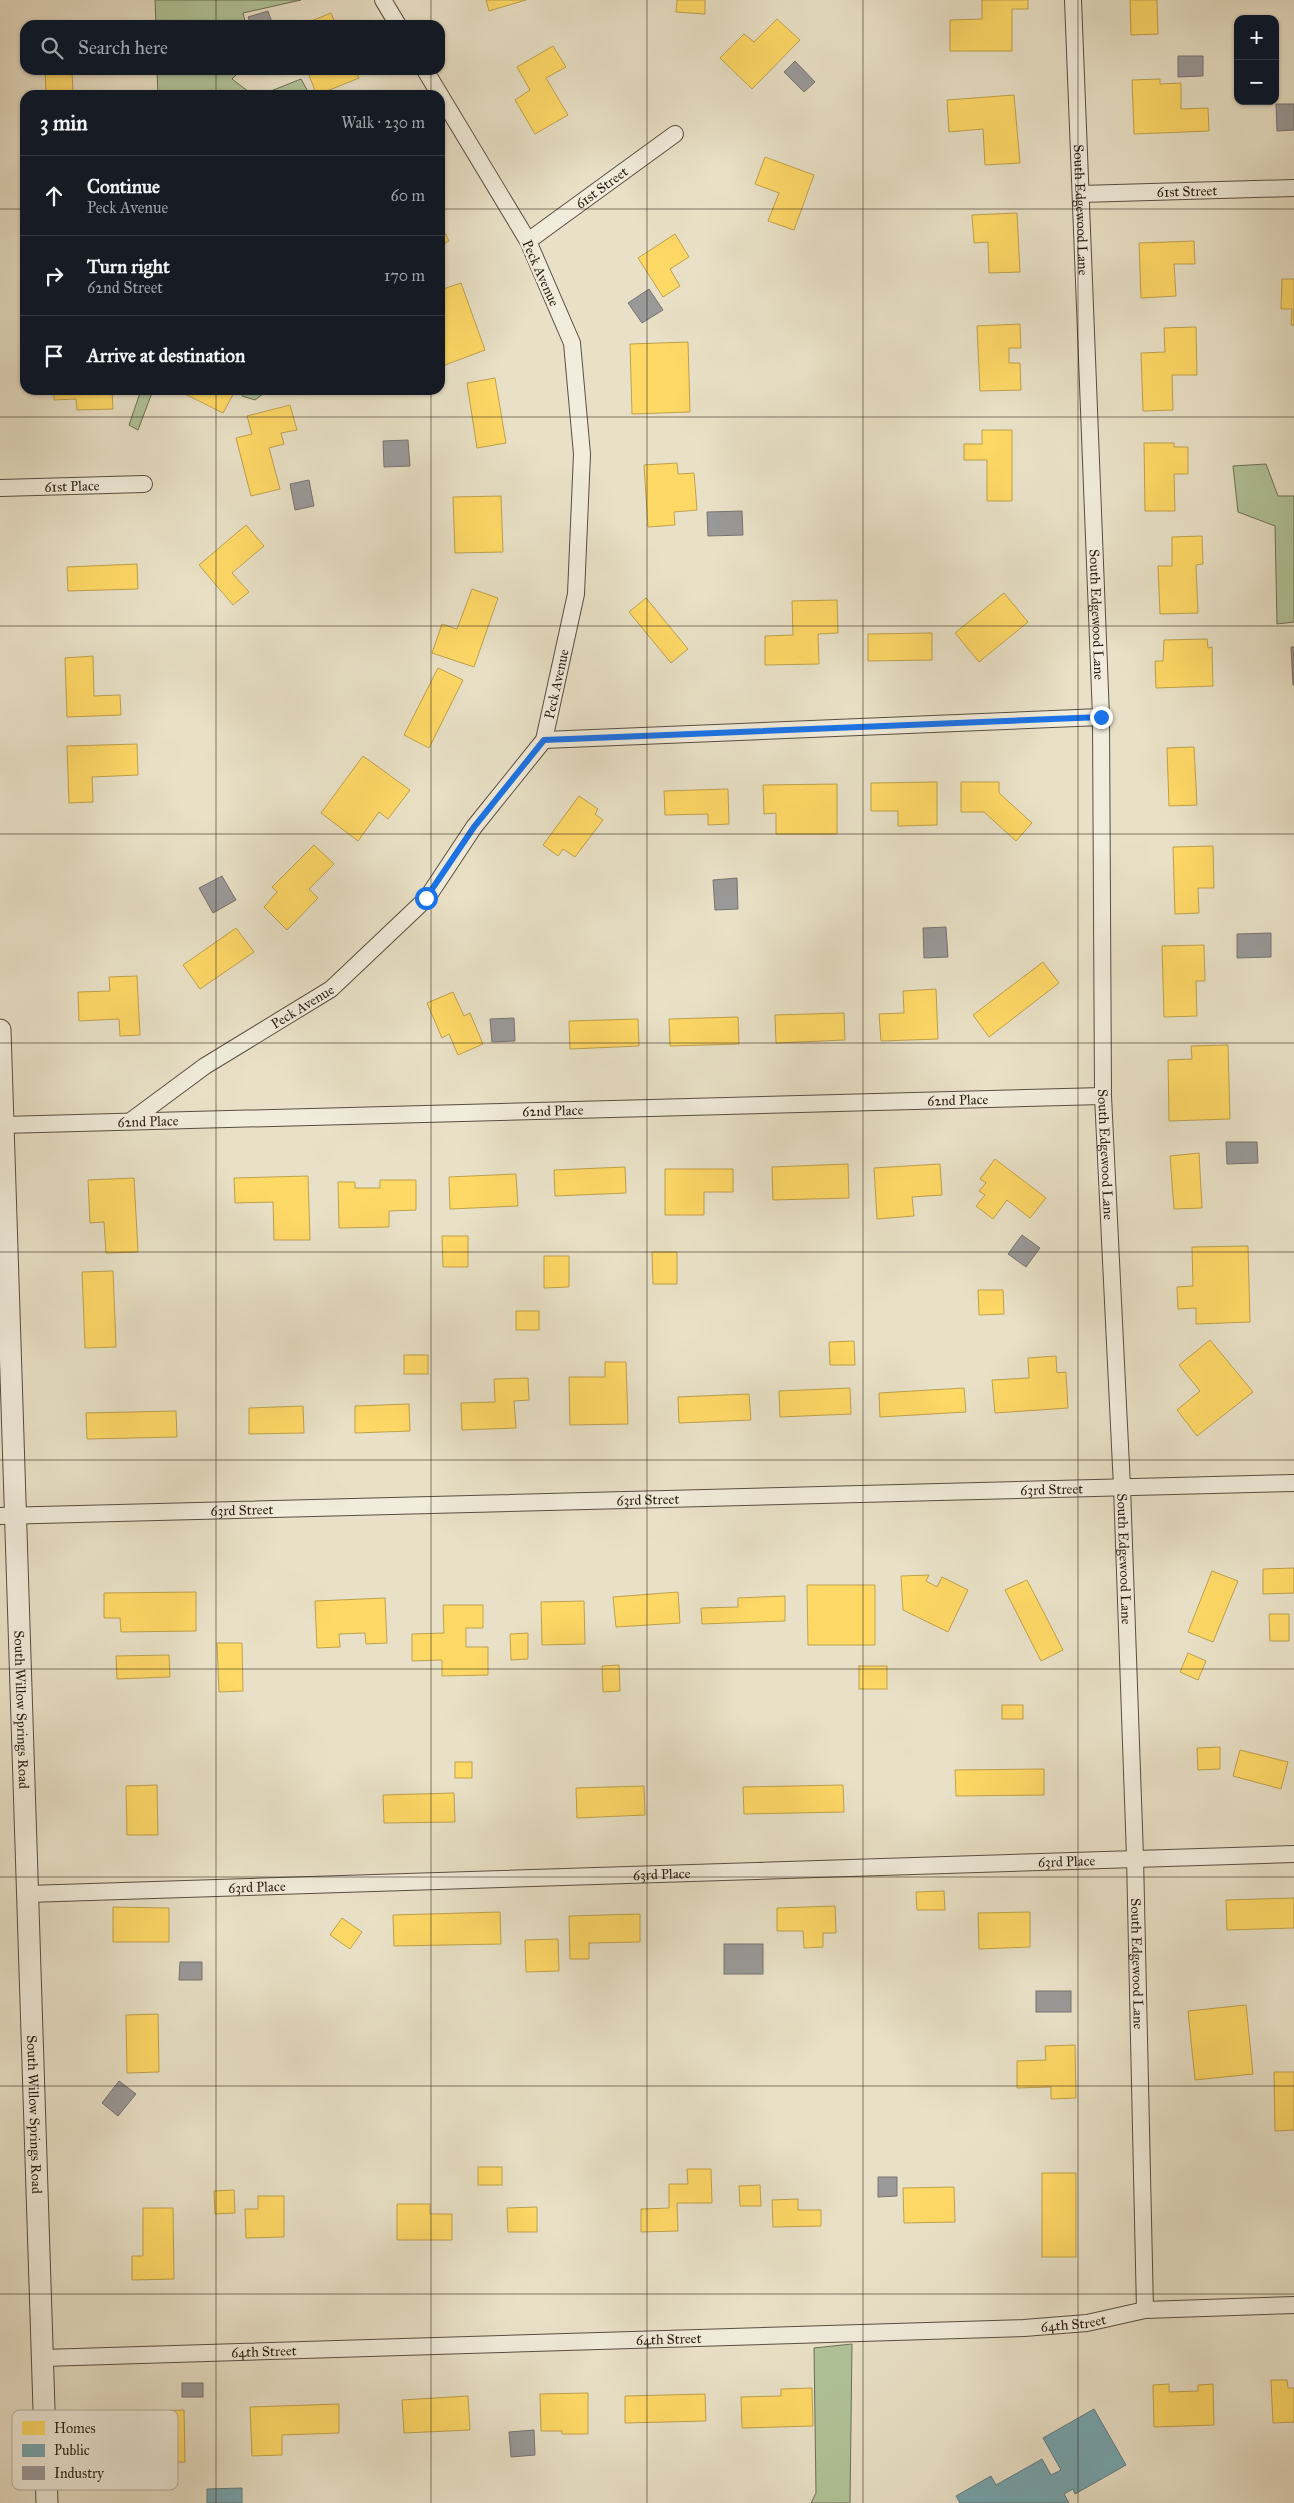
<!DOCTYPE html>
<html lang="en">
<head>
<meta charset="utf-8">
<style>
  body { margin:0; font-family:"IM FELL Great Primer",serif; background:#20242c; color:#f1f3f6 }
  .controls { position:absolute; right:15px; top:15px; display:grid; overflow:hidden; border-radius:10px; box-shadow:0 1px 4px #0004 }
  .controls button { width:45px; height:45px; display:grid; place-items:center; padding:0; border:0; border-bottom:1px solid #363941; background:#171b24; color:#f1f3f6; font:25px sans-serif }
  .stop { position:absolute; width:15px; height:15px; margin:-11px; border:4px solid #1a73e8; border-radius:50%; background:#fff }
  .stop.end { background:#1a73e8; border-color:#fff; box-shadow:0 1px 5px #0008 }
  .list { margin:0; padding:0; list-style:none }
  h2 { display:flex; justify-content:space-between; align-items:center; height:65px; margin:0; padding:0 20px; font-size:21px }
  h2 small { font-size:16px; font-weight:400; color:#9ea1a6 }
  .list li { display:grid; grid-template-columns:32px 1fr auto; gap:15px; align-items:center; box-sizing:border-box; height:80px; padding:0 20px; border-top:1px solid #363941 }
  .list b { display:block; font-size:19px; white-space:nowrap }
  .list p { margin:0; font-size:16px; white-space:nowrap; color:#9ea1a6 }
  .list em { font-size:16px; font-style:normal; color:#9ea1a6 }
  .icon { flex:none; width:28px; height:28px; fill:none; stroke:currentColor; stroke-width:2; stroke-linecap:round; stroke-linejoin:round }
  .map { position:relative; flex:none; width:1294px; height:2503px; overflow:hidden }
  .search { position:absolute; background:#171b24; box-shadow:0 1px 4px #0004; left:20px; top:20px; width:425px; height:55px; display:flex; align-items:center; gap:12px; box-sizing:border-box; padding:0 18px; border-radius:15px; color:#9ea1a6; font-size:19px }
  .panel { position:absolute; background:#171b24; box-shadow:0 1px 4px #0004; left:20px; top:90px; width:425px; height:305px; border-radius:15px }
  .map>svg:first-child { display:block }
  .green { fill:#b1c49a; stroke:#6d7057 }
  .homes { fill:#ffd966; stroke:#bfa14d }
  .public { fill:#76a5af; stroke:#5f7c80 }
  .industry { fill:#999; stroke:#777471 }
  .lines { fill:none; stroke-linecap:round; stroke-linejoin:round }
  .minor-casing { stroke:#594e41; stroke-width:18 }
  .tertiary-casing { stroke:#594e41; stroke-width:23 }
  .minor { stroke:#f1ecdb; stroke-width:16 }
  .tertiary { stroke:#f1ecdb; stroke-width:21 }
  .route { stroke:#1a73e8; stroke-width:6 }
  .grid { fill:none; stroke:#291d14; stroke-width:1; stroke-opacity:0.55 }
  .labels { text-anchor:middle; stroke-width:5; stroke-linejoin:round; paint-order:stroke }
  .street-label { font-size:14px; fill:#291d14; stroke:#f1ecdb }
  .key { fill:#f1ecdb; stroke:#b5ae9f; stroke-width:1 }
  .key-label { font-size:14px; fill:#291d14 }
</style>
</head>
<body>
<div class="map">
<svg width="1294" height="2503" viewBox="0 0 1294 2503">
  <rect width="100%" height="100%" fill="#e9e1c7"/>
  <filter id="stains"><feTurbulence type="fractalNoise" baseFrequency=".004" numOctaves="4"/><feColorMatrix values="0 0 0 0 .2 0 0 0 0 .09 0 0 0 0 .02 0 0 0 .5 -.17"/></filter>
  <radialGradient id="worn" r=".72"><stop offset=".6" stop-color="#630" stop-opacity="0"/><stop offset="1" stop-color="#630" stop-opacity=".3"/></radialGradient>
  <g class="green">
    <path d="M155 0H301L243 13 246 25H156Z"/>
    <path d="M157 70H241L232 79 253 95H158Z"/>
    <path d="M301 79 310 95H261Z"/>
    <path d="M141 390H153L138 430 129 425Z"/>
    <path d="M244 390H268L255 400 242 396Z"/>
    <path d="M1266 464 1278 496H1294V622L1277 624 1275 526 1238 512 1233 466Z"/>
    <path d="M852 2344 850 2503H811L816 2493 814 2348Z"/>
  </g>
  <g class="homes">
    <path d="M486 0H526L489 11Z"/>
    <path d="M677 0H705V14L676 12Z"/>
    <path d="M982 0H1028V9H1012V51H950V20L982 19Z"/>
    <path d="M1130 0H1157L1158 34 1131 35Z"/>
    <path d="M331 13 336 25H307L306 23Z"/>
    <path d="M777 19 800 40 752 89 720 58 744 34 754 42Z"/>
    <path d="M553 46 566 67 546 78 568 115 535 134 515 100 530 90 517 67Z"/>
    <path d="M45 70H72L73 94 46 95Z"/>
    <path d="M314 70H355L359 78 317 95 308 73Z"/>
    <path d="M1160 79V84L1181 83V109L1208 108 1209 131 1134 134 1132 80Z"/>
    <path d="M1014 95 1020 163 985 165 983 129 949 132 947 100Z"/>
    <path d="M765 157 814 175 794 230 768 221 779 193 755 184Z"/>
    <path d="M1017 213 1020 272 989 273 988 242 974 243 972 215Z"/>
    <path d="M440 223 449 241 440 246Z"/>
    <path d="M675 234 689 257 670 269 680 286 663 297 638 258Z"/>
    <path d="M1194 241 1195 264H1174L1176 296 1141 298 1139 243Z"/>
    <path d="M1282 279H1294V325H1291L1292 309H1281Z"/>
    <path d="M461 283 485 350 445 365 440 351V290Z"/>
    <path d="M1020 324 1021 348H1009V363H1020L1021 390 980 391 977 326Z"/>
    <path d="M1196 327 1197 375H1172L1173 410 1143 411 1141 353 1165 352 1164 328Z"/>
    <path d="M688 342 690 412 632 414 630 344Z"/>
    <path d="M495 378 506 443 477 448 467 383Z"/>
    <path d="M54 390H112L113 409 77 410 76 399 54 400Z"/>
    <path d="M177 390H232L235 391 223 413Z"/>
    <path d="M290 405 297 430 281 433 284 444 269 448 280 489 251 496 236 438 252 434 247 416Z"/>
    <path d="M982 430H1012V501H987V460H964V444H982Z"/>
    <path d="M1144 443H1174V447H1188V474H1174L1175 511H1145Z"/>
    <path d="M677 463 678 474 694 473 697 510 674 512 675 525 648 527 644 465Z"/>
    <path d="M501 496 503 552 455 553 453 497Z"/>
    <path d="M246 525 264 546 232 573 249 592 233 605 199 565Z"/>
    <path d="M1202 536 1203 564 1196 565 1198 613 1160 614 1158 566H1172V537Z"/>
    <path d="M137 564 138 589 68 591 67 567Z"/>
    <path d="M472 589 498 598 474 667 432 653 442 624 457 629Z"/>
    <path d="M1004 593 1028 622 979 662 955 633Z"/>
    <path d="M646 598 688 649 671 663 629 612Z"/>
    <path d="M837 600 838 633 818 634 819 664 765 665V636L793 635 792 601Z"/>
    <path d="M932 633V660L868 661V634Z"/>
    <path d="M1207 639 1208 648 1212 647 1213 686 1156 688 1155 661H1163L1164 640Z"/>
    <path d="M93 656 94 696 120 695 121 715 67 717 65 658Z"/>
    <path d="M438 668 463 680 429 748 404 735Z"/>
    <path d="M137 744 138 775 92 777 93 802 69 803 67 746Z"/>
    <path d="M1194 747 1197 805 1169 806 1167 748Z"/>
    <path d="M363 756 410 790 388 819 379 812 358 841 321 813Z"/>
    <path d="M937 782V825L898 826V811H871V783Z"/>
    <path d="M961 782H999V793L1032 823 1016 841 984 812H961Z"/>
    <path d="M837 784V834H776V813L764 814 763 785Z"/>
    <path d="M728 789 729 824 708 825V814L665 815 664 791Z"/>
    <path d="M579 796 598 809 595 814 603 820 575 857 563 849 558 856 543 845Z"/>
    <path d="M314 845 334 864 309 889 318 898 287 930 264 907 277 892 272 887Z"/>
    <path d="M1213 846 1214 888H1198L1199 913 1175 914 1173 847Z"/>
    <path d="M236 928 254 952 200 989 183 965Z"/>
    <path d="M1204 945 1205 981H1196L1197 1016 1164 1017 1162 946Z"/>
    <path d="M1043 962 1059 983 989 1037 973 1015Z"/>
    <path d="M137 976 140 1035 120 1036 119 1019 79 1021 78 992 110 991 109 977Z"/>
    <path d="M936 989 938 1039 881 1041 879 1014 904 1013 903 991Z"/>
    <path d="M453 992 464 1016 470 1013 483 1044 458 1055 449 1034 442 1038 427 1003Z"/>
    <path d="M844 1013 845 1040 776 1043 775 1015Z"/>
    <path d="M738 1017 739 1044 670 1046 669 1019Z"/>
    <path d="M638 1019 639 1046 570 1049 569 1021Z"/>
    <path d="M1228 1045 1230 1119 1169 1121 1168 1060 1192 1059 1191 1046Z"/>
    <path d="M1199 1153 1202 1208 1174 1209 1170 1156Z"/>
    <path d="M995 1159 1046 1198 1030 1218 1007 1200 993 1219 976 1206 985 1195 979 1191 986 1183 980 1179Z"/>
    <path d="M848 1164 849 1198 773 1200 772 1167Z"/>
    <path d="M940 1164 942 1195 912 1197 914 1216 877 1219 874 1168Z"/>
    <path d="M625 1167 626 1193 555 1196 554 1170Z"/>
    <path d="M665 1169H733V1192H704V1215H665Z"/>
    <path d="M516 1174 518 1206 450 1209 449 1177Z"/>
    <path d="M308 1176 310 1240H274L273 1202 235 1203 234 1178Z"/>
    <path d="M134 1178 138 1252 106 1253 104 1222 90 1223 88 1180Z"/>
    <path d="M380 1180H416V1210L389 1211V1227L339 1228 338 1182H355V1188H380Z"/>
    <path d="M442 1236H468V1267H443Z"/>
    <path d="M1248 1246 1250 1322 1196 1324V1308L1178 1309 1177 1287 1193 1286 1192 1247Z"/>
    <path d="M652 1252H677V1284H653Z"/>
    <path d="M544 1256H569V1287L544 1288Z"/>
    <path d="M113 1271 116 1347 85 1348 82 1272Z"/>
    <path d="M978 1290H1003L1004 1314 979 1315Z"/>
    <rect x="516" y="1311" width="23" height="19"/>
    <path d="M1210 1340 1253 1392 1197 1436 1177 1410 1200 1391 1179 1365Z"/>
    <path d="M854 1341 855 1365H830L829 1342Z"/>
    <rect x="404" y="1355" width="24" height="19"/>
    <path d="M1056 1356 1057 1373 1066 1372 1068 1408 995 1413 992 1380 1029 1378 1028 1358Z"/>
    <path d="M605 1362H626L628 1424 570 1425 569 1377H605Z"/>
    <path d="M528 1378 529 1400 514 1401 516 1428 462 1430 461 1403 495 1402 494 1379Z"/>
    <path d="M850 1388 851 1414 780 1417 779 1391Z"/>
    <path d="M964 1388 966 1412 880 1417 879 1393Z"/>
    <path d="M749 1394 751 1420 679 1423 678 1397Z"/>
    <path d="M409 1404 410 1431 355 1433V1406Z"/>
    <path d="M303 1406 304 1433 249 1434V1408Z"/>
    <path d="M176 1411 177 1437 87 1439 86 1413Z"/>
    <path d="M1294 1568V1593L1263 1594V1569Z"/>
    <path d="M1212 1571 1238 1581 1213 1642 1188 1632Z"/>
    <path d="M929 1575 926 1581 937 1587 942 1577 968 1590 948 1632 903 1610 901 1576Z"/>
    <path d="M1027 1580 1063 1650 1041 1661 1005 1590Z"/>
    <path d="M807 1585H875V1645H808Z"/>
    <path d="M196 1592V1631L121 1632 120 1618H104V1593Z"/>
    <path d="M678 1592 680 1623 616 1627 613 1597Z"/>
    <path d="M785 1596V1621L702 1624 701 1608 738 1607V1598Z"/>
    <path d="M385 1598 387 1643 366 1644 365 1633 339 1634 340 1647 317 1648 315 1601Z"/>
    <path d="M584 1601 585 1644 542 1645 541 1602Z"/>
    <path d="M443 1605H483V1628H466V1647H488V1675L442 1676V1660L412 1661V1634L444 1633Z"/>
    <path d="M1269 1614H1289V1641H1270Z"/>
    <path d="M528 1633V1659L511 1660 510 1634Z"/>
    <path d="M217 1643H242L243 1691 219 1692Z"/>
    <path d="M1188 1653 1206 1661 1198 1680 1180 1672Z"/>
    <path d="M169 1655 170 1677 117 1679 116 1656Z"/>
    <path d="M619 1665 620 1691 603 1692 602 1666Z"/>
    <rect x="859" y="1666" width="28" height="23"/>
    <rect x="1002" y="1705" width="21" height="14"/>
    <path d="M1220 1747V1769L1198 1770 1197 1748Z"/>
    <path d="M1240 1750 1288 1762 1281 1789 1233 1776Z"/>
    <rect x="455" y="1762" width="17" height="16"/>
    <path d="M1044 1769V1795L956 1796 955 1770Z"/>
    <path d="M157 1785 158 1835H127L126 1786Z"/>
    <path d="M843 1785 844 1812 744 1814 743 1787Z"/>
    <path d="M644 1786 645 1815 577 1818 576 1788Z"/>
    <path d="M454 1793 455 1822 384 1823 383 1795Z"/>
    <path d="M944 1891 945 1910H917L916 1892Z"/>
    <path d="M1294 1898V1928L1227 1930 1226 1900Z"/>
    <path d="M835 1906 836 1933H823V1947L804 1948 803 1931H777V1908Z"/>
    <path d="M113 1907 169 1908V1942H113Z"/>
    <path d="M500 1912 501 1944 394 1946 393 1915Z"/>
    <path d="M1030 1912V1947L979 1949 978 1913Z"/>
    <path d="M640 1914V1942L589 1943V1959H570L569 1916Z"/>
    <path d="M342 1918 362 1932 350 1949 330 1935Z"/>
    <path d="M558 1939 559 1971 526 1972 525 1940Z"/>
    <path d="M1246 2005 1253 2074 1195 2080 1188 2011Z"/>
    <path d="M158 2014 159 2072 127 2073 126 2015Z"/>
    <path d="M1075 2045 1076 2098 1051 2099V2087L1017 2088V2061L1046 2060 1045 2046Z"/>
    <path d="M1274 2072H1294V2130L1275 2131Z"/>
    <rect x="478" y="2167" width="24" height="18"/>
    <path d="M687 2169H711L712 2203H677L678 2231 641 2232V2209L669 2208V2184H688Z"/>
    <rect x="1042" y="2173" width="34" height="84"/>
    <path d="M760 2185 761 2206H740L739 2186Z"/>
    <path d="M954 2187 955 2222 904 2223 903 2188Z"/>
    <path d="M234 2190 235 2213 215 2214 214 2191Z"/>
    <path d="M258 2196H284V2237L246 2238 245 2209H258Z"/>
    <path d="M798 2199V2210H821V2226L773 2227 772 2200Z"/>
    <path d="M397 2204H430V2214H452V2240H397Z"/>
    <path d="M537 2207V2232H508L507 2208Z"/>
    <path d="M143 2208H173L174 2279 132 2280V2256H143Z"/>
    <path d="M1271 2380H1287L1288 2388H1294V2422L1273 2423Z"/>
    <path d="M1169 2384V2392L1198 2391V2385L1213 2384 1214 2425 1154 2427 1153 2385Z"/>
    <path d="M812 2388 813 2426 742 2428 741 2397 781 2396V2389Z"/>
    <path d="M588 2393V2434H562V2431H541L540 2394Z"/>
    <path d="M705 2394 706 2421 625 2423V2396Z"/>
    <path d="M468 2396 470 2430 404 2433 402 2400Z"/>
    <path d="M339 2404V2433L282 2435V2455L252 2456 250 2407Z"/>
    <path d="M184 2410 185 2462 128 2464 127 2412Z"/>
  </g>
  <g class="public">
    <path d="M1094 2409 1126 2465 1075 2494 1073 2489 1064 2494 1069 2503H960L956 2496 991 2476 996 2485 1042 2459 1051 2475 1061 2470 1043 2438Z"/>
    <path d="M242 2488V2503H207V2489Z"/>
  </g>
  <g class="industry">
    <path d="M268 11 273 25H251L248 17Z"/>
    <path d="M1178 56H1203V76L1178 77Z"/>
    <path d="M795 61 815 82 804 92 784 72Z"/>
    <path d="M1276 104H1294V130L1277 131Z"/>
    <path d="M649 289 663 310 642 323 628 303Z"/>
    <path d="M408 440 410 466 384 467 383 441Z"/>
    <path d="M309 480 314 506 295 510 290 484Z"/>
    <path d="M742 511 743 535 708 536 707 512Z"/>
    <path d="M1291 647H1294V685H1293Z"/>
    <path d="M222 876 236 900 213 913 199 888Z"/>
    <path d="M737 878 738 909 715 910 713 880Z"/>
    <path d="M946 927 948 957 924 958 923 928Z"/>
    <path d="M1271 933V957L1237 958V934Z"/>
    <path d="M514 1018 515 1041 492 1042 490 1019Z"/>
    <path d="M1226 1142H1257L1258 1163 1227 1164Z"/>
    <path d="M1022 1235 1040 1248 1026 1267 1008 1254Z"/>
    <rect x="724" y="1944" width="39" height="30"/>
    <path d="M180 1962H202V1980H179Z"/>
    <rect x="1036" y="1991" width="35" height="21"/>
    <path d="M119 2081 136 2094 118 2116 102 2103Z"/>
    <path d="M878 2177H897V2196L878 2197Z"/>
    <rect x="182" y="2383" width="21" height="14"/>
    <path d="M534 2430 535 2455 511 2457 509 2432Z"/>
  </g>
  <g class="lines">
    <defs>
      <g id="minor">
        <path d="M383 0 398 25"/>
        <path id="s1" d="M1073 0 1101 717 1103 1096 1122 1487 1135 1857 1145 2310"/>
        <path id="s2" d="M1081 194 1294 188"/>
        <path id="s3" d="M528 241 675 134"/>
        <path id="s4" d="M0 488 144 484"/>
        <path d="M544 740 1101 717"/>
        <path id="s5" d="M132 1120 205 1066 331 989 427 898 474 827 544 740 576 594 582 454 572 343 528 241 425 70"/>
        <path id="s6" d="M3 1125 1103 1096"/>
        <path id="s7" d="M0 1516 1294 1483"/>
        <path id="s8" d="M28 1894 1294 1854"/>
        <path id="s9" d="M43 2358 1024 2328 1087 2323 1145 2310 1294 2305"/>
      </g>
      <g id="tertiary">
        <path id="s10" d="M0 1030 47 2503"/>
      </g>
    </defs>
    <use href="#minor" class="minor-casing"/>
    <use href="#tertiary" class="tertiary-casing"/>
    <use href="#minor" class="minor"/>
    <use href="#tertiary" class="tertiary"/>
  </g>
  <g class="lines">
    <path class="route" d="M426 898 474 827 544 740 1101 717"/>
  </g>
  <path class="grid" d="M216 0V25M431 0V25M647 0V2503M863 0V2503M1078 0V2503M216 70V95M431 70V95M0 209H25M440 209H1294M216 390V2503M431 390V2503M0 417H1294M0 626H1294M0 834H1294M0 1043H1294M0 1252H1294M0 1460H1294M0 1669H1294M0 1877H1294M0 2086H1294M0 2294H1294"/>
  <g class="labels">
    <g class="street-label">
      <text dy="5" stroke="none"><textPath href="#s3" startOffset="91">61st Street</textPath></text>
      <text dy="5" stroke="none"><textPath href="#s2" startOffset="106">61st Street</textPath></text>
      <text dy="5" stroke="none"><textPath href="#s1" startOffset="210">South Edgewood Lane</textPath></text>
      <text transform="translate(541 273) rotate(66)" y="5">Peck Avenue</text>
      <text dy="5" stroke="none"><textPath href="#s4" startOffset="72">61st Place</textPath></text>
      <text dy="5" stroke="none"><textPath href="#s1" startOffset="615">South Edgewood Lane</textPath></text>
      <text dy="5" stroke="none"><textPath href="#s5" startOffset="625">Peck Avenue</textPath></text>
      <text dy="5" stroke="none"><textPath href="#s5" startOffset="205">Peck Avenue</textPath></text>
      <text dy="5" stroke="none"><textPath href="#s6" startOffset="955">62nd Place</textPath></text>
      <text dy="5" stroke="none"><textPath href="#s6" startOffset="550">62nd Place</textPath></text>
      <text dy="5" stroke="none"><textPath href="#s6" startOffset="145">62nd Place</textPath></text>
      <text dy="5" stroke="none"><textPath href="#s1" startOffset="1155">South Edgewood Lane</textPath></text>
      <text dy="5" stroke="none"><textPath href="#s7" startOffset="1052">63rd Street</textPath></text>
      <text dy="5" stroke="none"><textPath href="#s7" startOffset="648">63rd Street</textPath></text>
      <text dy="5" stroke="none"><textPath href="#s7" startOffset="242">63rd Street</textPath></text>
      <text dy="5" stroke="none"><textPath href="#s1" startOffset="1560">South Edgewood Lane</textPath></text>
      <text dy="5" stroke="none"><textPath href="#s10" startOffset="680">South Willow Springs Road</textPath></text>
      <text dy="5" stroke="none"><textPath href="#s8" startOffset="1039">63rd Place</textPath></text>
      <text dy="5" stroke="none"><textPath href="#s8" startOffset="634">63rd Place</textPath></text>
      <text dy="5" stroke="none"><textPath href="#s8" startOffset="229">63rd Place</textPath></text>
      <text dy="5" stroke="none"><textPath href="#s1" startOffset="1965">South Edgewood Lane</textPath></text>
      <text dy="5" stroke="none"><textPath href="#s10" startOffset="1085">South Willow Springs Road</textPath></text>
      <text dy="5" stroke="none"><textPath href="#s9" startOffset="1031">64th Street</textPath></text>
      <text dy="5" stroke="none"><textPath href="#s9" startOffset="626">64th Street</textPath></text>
      <text dy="5" stroke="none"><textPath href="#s9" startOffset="221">64th Street</textPath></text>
    </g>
  </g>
  <rect x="12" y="2410" width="166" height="80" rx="8" class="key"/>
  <rect x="22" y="2421" width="23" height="14" fill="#ffd966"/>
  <rect x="22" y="2444" width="23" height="13" fill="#76a5af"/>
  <rect x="22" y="2466" width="23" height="14" fill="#999"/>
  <g class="key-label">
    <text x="54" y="2433">Homes</text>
    <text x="54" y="2455">Public</text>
    <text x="54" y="2478">Industry</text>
  </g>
  <rect width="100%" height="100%" filter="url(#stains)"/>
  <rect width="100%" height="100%" fill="url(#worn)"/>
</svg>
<div class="controls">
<button>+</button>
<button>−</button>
</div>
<div class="stop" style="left:426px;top:898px"></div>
<div class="stop end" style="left:1101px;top:717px"></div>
<div class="search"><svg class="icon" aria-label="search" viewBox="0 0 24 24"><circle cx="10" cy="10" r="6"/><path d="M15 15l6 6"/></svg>Search here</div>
<section class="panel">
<h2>3 min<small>Walk · 230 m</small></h2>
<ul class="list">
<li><svg class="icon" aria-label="ahead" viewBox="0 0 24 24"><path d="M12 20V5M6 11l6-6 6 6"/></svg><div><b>Continue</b><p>Peck Avenue</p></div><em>60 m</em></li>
<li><svg class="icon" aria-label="right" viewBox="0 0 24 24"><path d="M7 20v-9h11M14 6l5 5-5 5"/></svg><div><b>Turn right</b><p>62nd Street</p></div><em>170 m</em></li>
<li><svg class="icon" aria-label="arrive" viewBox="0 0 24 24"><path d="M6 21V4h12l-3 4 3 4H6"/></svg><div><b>Arrive at destination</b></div></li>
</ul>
</section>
</div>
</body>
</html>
